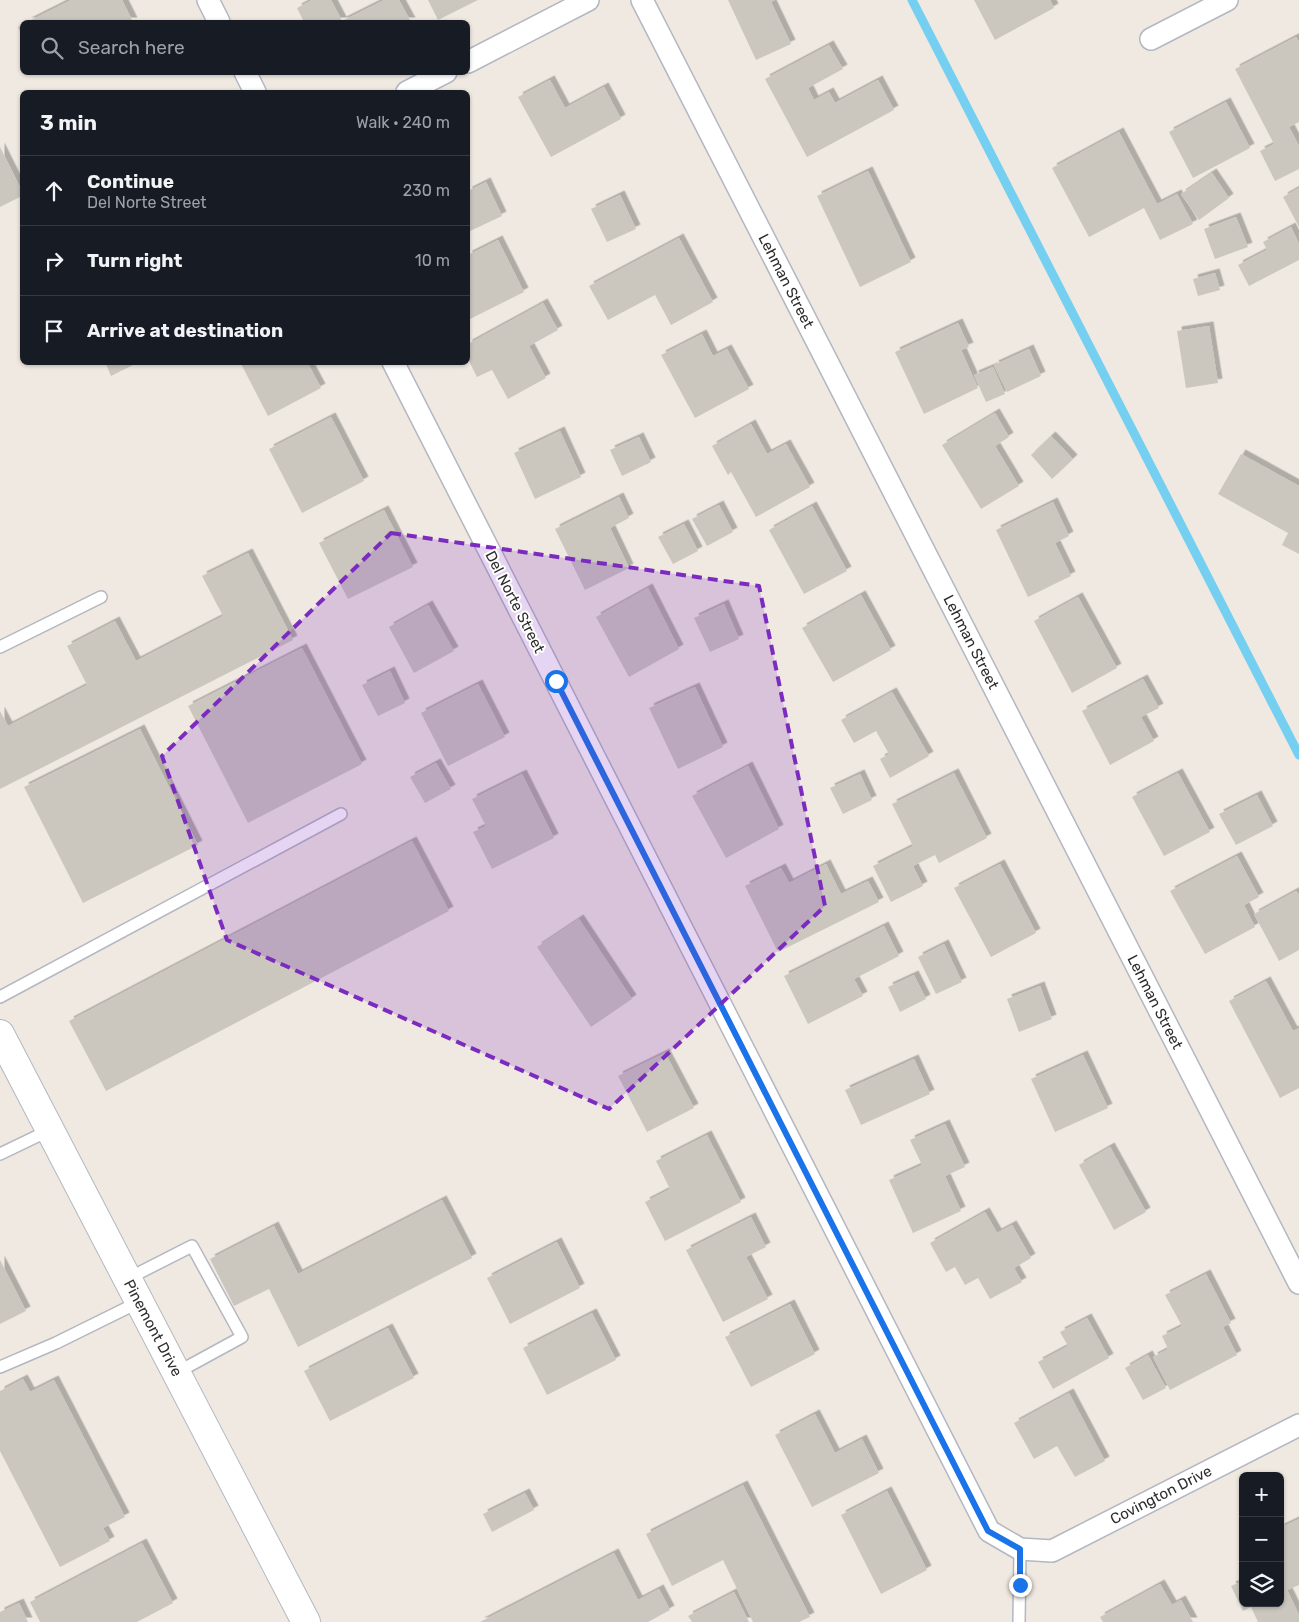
<!DOCTYPE html>
<html lang="en">
<head>
<meta charset="utf-8">
<style>
  body { margin:0; font-family:Rubik,sans-serif; background:#20242c; color:#f1f3f6 }
  .controls { position:absolute; right:15px; bottom:15px; display:grid; overflow:hidden; border-radius:8px; box-shadow:0 1px 4px #0004 }
  .controls button { width:45px; height:45px; display:grid; place-items:center; padding:0; border:0; border-bottom:1px solid #363941; background:#171b24; color:#f1f3f6; font:25px sans-serif }
  .stop { position:absolute; width:15px; height:15px; margin:-11px; border:4px solid #1a73e8; border-radius:50%; background:#fff }
  .stop.end { background:#1a73e8; border-color:#fff; box-shadow:0 1px 5px #0008 }
  .list { margin:0; padding:0; list-style:none }
  h2 { display:flex; justify-content:space-between; align-items:center; height:65px; margin:0; padding:0 20px; font-size:21px }
  h2 small { font-size:16px; font-weight:400; color:#9ea1a6 }
  .list li { display:grid; grid-template-columns:32px 1fr auto; gap:15px; align-items:center; box-sizing:border-box; height:70px; padding:0 20px; border-top:1px solid #363941 }
  .list b { display:block; font-size:19px; white-space:nowrap }
  .list p { margin:0; font-size:16px; white-space:nowrap; color:#9ea1a6 }
  .list em { font-size:16px; font-style:normal; color:#9ea1a6 }
  .icon { flex:none; width:28px; height:28px; fill:none; stroke:currentColor; stroke-width:2; stroke-linecap:round; stroke-linejoin:round }
  .map { position:relative; flex:none; width:1299px; height:1622px; overflow:hidden }
  .search { position:absolute; background:#171b24; box-shadow:0 1px 4px #0004; left:20px; top:20px; width:450px; height:55px; display:flex; align-items:center; gap:12px; box-sizing:border-box; padding:0 18px; border-radius:8px; color:#9ea1a6; font-size:19px }
  .panel { position:absolute; background:#171b24; box-shadow:0 1px 4px #0004; left:20px; top:90px; width:450px; height:275px; border-radius:8px }
  .map>svg:first-child { display:block }
  .lines { fill:none; stroke-linecap:round; stroke-linejoin:round }
  .stream { stroke:#75cff0; stroke-width:9 }
  .building { fill:#cbc7bf; filter:url(#shadow) }
  .lane-casing { stroke:#b4b7c1; stroke-width:14 }
  .street-casing { stroke:#b4b7c1; stroke-width:24 }
  .secondary-casing { stroke:#b4b7c1; stroke-width:30 }
  .lane { stroke:#fff; stroke-width:11 }
  .street { stroke:#fff; stroke-width:21 }
  .secondary { stroke:#fff; stroke-width:28 }
  .route { stroke:#1a73e8; stroke-width:6 }
  .marked { fill:#7b2cbf; fill-opacity:0.2; stroke:#7b2cbf; stroke-width:4; stroke-dasharray:10 6; stroke-linejoin:round }
  .labels { text-anchor:middle; stroke-width:4; stroke-linejoin:round; paint-order:stroke }
  .street-label { font-size:15px; fill:#2e2e2e; stroke:#fff }
</style>
</head>
<body>
<div class="map">
<svg width="1299" height="1622" viewBox="0 0 1299 1622">
  <defs>
    <filter id="shadow"><feDropShadow dx="4.5" dy="-4.5" stdDeviation="0" flood-color="#0004"/></filter>
  </defs>
  <rect width="100%" height="100%" fill="#efe9e1"/>
  <g class="lines">
    <path class="stream" d="M912 0 1299 755"/>
  </g>
  <g class="building">
    <path d="M71 0H122L133 22H27Z"/>
    <path d="M312 0H331L342 21 384 0H399L411 22H304L297 8Z"/>
    <path d="M428 0H478L438 20Z"/>
    <path d="M728 0H775L771 2 791 44 756 60Z"/>
    <path d="M974 0H1050L1054 8 995 40Z"/>
    <path d="M22 25V37L18 27Z"/>
    <path d="M1296 37 1299 42V122L1289 127 1299 146V169L1275 181 1260 151 1274 144 1235 69Z"/>
    <path d="M829 45 843 69 808 88 814 100 829 92 835 103 878 80 894 110 807 157 765 79Z"/>
    <path d="M550 80 565 108 604 87 621 119 551 157 518 97Z"/>
    <path d="M1226 102 1250 148 1193 178 1169 132Z"/>
    <path d="M1119 132 1157 204 1177 194 1193 224 1160 240 1144 208 1089 237 1052 168Z"/>
    <path d="M0 147 22 191V196L0 207Z"/>
    <path d="M868 171 911 262 860 287 817 196Z"/>
    <path d="M1212 173 1229 198 1199 220 1181 194Z"/>
    <path d="M486 182 502 216 468 232V191Z"/>
    <path d="M1299 188V227L1283 197Z"/>
    <path d="M620 195 636 229 607 242 591 209Z"/>
    <path d="M1236 217 1248 247 1215 259 1204 229Z"/>
    <path d="M1291 227 1299 244V260L1249 286 1238 265 1267 250 1263 242Z"/>
    <path d="M679 238 713 302 671 325 655 295 608 320 589 286Z"/>
    <path d="M498 240 524 292 468 320V255Z"/>
    <path d="M1215 273 1220 290 1198 296 1193 279Z"/>
    <path d="M543 303 558 330 529 346 546 378 508 399 492 370 477 377 468 359V344Z"/>
    <path d="M958 323 969 347 961 350 978 388 924 414 895 352Z"/>
    <path d="M1209 326 1218 383 1186 388 1177 331Z"/>
    <path d="M702 334 713 356 727 349 749 389 695 418 661 355Z"/>
    <path d="M1029 349 1041 376 1007 392 994 365Z"/>
    <path d="M105 362H139L111 376Z"/>
    <path d="M240 362H307L321 388 268 416Z"/>
    <path d="M993 367 1005 394 986 402 974 375Z"/>
    <path d="M995 413 1009 437 995 446 1019 486 981 509 942 445Z"/>
    <path d="M331 417 364 481 302 513 269 449Z"/>
    <path d="M751 424 767 454 786 444 810 487 756 517 731 472 728 475 712 446Z"/>
    <path d="M560 431 581 477 535 499 514 453Z"/>
    <path d="M1051 436 1073 459 1052 479 1031 455Z"/>
    <path d="M639 437 651 462 622 476 610 450Z"/>
    <path d="M1241 454 1299 486V554L1282 545 1288 533 1218 494Z"/>
    <path d="M619 497 629 518 610 528 629 568 585 590 555 529Z"/>
    <path d="M1053 502 1069 536 1055 543 1071 576 1028 597 996 530Z"/>
    <path d="M719 505 733 532 707 546 692 519Z"/>
    <path d="M812 506 847 571 804 594 769 530Z"/>
    <path d="M384 510 413 567 348 599 319 543Z"/>
    <path d="M684 524 698 551 673 564 658 537Z"/>
    <path d="M248 553 293 640 0 789V711L8 726 87 685 67 646 115 621 136 661 223 616 202 576Z"/>
    <path d="M648 588 679 649 629 677 596 617Z"/>
    <path d="M861 595 891 650 833 682 802 628Z"/>
    <path d="M1078 597 1117 668 1072 693 1034 621Z"/>
    <path d="M724 604 739 639 710 652 694 618Z"/>
    <path d="M428 605 454 651 414 673 389 627Z"/>
    <path d="M302 648 362 764 248 823 188 706Z"/>
    <path d="M390 671 405 703 378 716 362 685Z"/>
    <path d="M1143 679 1159 708 1141 717 1154 741 1110 765 1082 711Z"/>
    <path d="M478 684 505 737 448 766 421 713Z"/>
    <path d="M695 687 723 747 678 769 649 708Z"/>
    <path d="M892 692 929 756 890 778 880 759 889 754 876 731 854 743 841 720Z"/>
    <path d="M140 729 198 845 83 903 24 787Z"/>
    <path d="M436 763 451 789 425 803 410 777Z"/>
    <path d="M748 766 779 829 726 858 692 796Z"/>
    <path d="M954 773 987 838 939 863 935 855 913 866 923 886 891 902 873 866 913 846 892 804Z"/>
    <path d="M1178 773 1210 832 1164 856 1132 797Z"/>
    <path d="M522 774 554 838 492 869 473 832 486 826 472 799Z"/>
    <path d="M860 774 872 800 843 814 830 788Z"/>
    <path d="M1257 795 1273 826 1236 845 1219 814Z"/>
    <path d="M412 841 449 911 106 1091 69 1021Z"/>
    <path d="M1237 856 1259 897 1244 905 1255 927 1205 954 1170 891Z"/>
    <path d="M826 864 841 894 868 881 879 902 778 952 745 886 781 868 789 883Z"/>
    <path d="M1000 864 1036 933 991 957 954 888Z"/>
    <path d="M1296 891 1299 895V950L1279 961 1254 914Z"/>
    <path d="M579 919 632 999 591 1027 537 947Z"/>
    <path d="M884 926 899 956 854 979 863 996 808 1024 784 976Z"/>
    <path d="M944 944 962 982 936 994 918 957Z"/>
    <path d="M914 975 926 999 900 1012 888 987Z"/>
    <path d="M1266 981 1293 1031 1299 1028V1088L1280 1098 1229 1001Z"/>
    <path d="M1040 986 1052 1019 1019 1032 1007 999Z"/>
    <path d="M665 1053 694 1108 647 1132 618 1076Z"/>
    <path d="M1083 1055 1108 1108 1055 1132 1031 1079Z"/>
    <path d="M914 1059 930 1094 861 1125 845 1090Z"/>
    <path d="M945 1124 965 1167 945 1176 961 1211 913 1233 889 1180 922 1165 910 1140Z"/>
    <path d="M707 1135 741 1202 665 1241 645 1202 670 1189 656 1161Z"/>
    <path d="M1110 1147 1146 1212 1114 1230 1079 1165Z"/>
    <path d="M442 1200 472 1258 298 1347 269 1289 234 1306 210 1259 274 1226 298 1274Z"/>
    <path d="M985 1212 997 1233 1012 1225 1031 1258 1014 1268 1022 1282 990 1299 978 1278 965 1285 955 1267 946 1272 930 1243Z"/>
    <path d="M751 1217 766 1247 746 1257 768 1299 723 1322 686 1250Z"/>
    <path d="M557 1242 580 1288 510 1324 487 1278Z"/>
    <path d="M0 1260 26 1311 0 1324Z"/>
    <path d="M1206 1274 1231 1323 1223 1327 1237 1355 1170 1390 1153 1357 1168 1349 1162 1336 1182 1326 1165 1295Z"/>
    <path d="M790 1304 815 1354 751 1387 725 1337Z"/>
    <path d="M592 1313 616 1360 547 1395 523 1348Z"/>
    <path d="M1087 1318 1109 1358 1053 1389 1038 1362 1068 1346 1060 1332Z"/>
    <path d="M388 1328 414 1378 330 1421 304 1371Z"/>
    <path d="M1148 1355 1166 1388 1143 1400 1125 1368Z"/>
    <path d="M23 1379 30 1392 54 1380 125 1517 103 1528 110 1541 60 1567 0 1451V1391Z"/>
    <path d="M1069 1393 1105 1461 1075 1477 1057 1446 1034 1459 1014 1423Z"/>
    <path d="M815 1414 835 1453 862 1439 879 1473 812 1507 775 1435Z"/>
    <path d="M743 1485 810 1617 799 1622H753L723 1560 672 1586 646 1534Z"/>
    <path d="M887 1491 927 1570 881 1594 841 1515Z"/>
    <path d="M525 1493 534 1510 492 1532 483 1514Z"/>
    <path d="M1299 1519V1585L1287 1590 1299 1615V1622H1258L1251 1607 1243 1611 1231 1586 1243 1581V1603H1280V1528Z"/>
    <path d="M142 1543 173 1603 137 1622H40L30 1602Z"/>
    <path d="M614 1553 638 1600 659 1589 670 1610 648 1622H480Z"/>
    <path d="M1160 1584 1172 1605 1181 1600 1193 1622H1103L1100 1617Z"/>
    <path d="M734 1592 749 1622H692L688 1616Z"/>
    <path d="M19 1603 28 1622H0V1612Z"/>
  </g>
  <g class="lines">
    <defs>
      <g id="lane">
        <path d="M0 647 101 597"/>
        <path d="M0 997 341 814"/>
        <path d="M0 1154 50 1130"/>
        <path d="M127 1279 192 1246 242 1337 176 1373"/>
        <path d="M0 1367 56 1343 139 1302"/>
        <path d="M1019 1622 1020 1549"/>
      </g>
      <g id="street">
        <path d="M208 0 219 22"/>
        <path d="M642 0 1299 1283"/>
        <path d="M1151 39 1227 0"/>
        <path d="M468 62 588 0"/>
        <path d="M245 72 255 92"/>
        <path d="M407 92 446 72"/>
        <path d="M393 362 989 1531 1020 1549 1052 1551 1299 1425"/>
      </g>
      <path id="secondary" d="M0 1034 306 1622"/>
    </defs>
    <use href="#lane" class="lane-casing"/>
    <use href="#street" class="street-casing"/>
    <use href="#secondary" class="secondary-casing"/>
    <use href="#lane" class="lane"/>
    <use href="#street" class="street"/>
    <use href="#secondary" class="secondary"/>
  </g>
  <g class="lines">
    <path class="route" d="M556 681 988 1531 1020 1549V1585"/>
  </g>
  <path class="marked" d="M391 533 759 586 825 906 609 1109 227 940 162 756Z"/>
  <g class="labels">
    <g class="street-label">
      <text transform="translate(786 281) rotate(63)" y="5">Lehman Street</text>
      <text transform="translate(515 602) rotate(63)" y="5">Del Norte Street</text>
      <text transform="translate(971 642) rotate(63)" y="5">Lehman Street</text>
      <text transform="translate(1155 1002) rotate(63)" y="5">Lehman Street</text>
      <text transform="translate(153 1328) rotate(62)" y="5">Pinemont Drive</text>
      <text transform="translate(1161 1495) rotate(-27)" y="5">Covington Drive</text>
    </g>
  </g>
</svg>
<div class="controls">
<button>+</button>
<button>−</button>
<button><svg class="icon" aria-label="layers" viewBox="0 0 24 24"><path d="M12 4l9 5-9 5-9-5zM3 14l9 5 9-5"/></svg></button>
</div>
<div class="stop" style="left:556px;top:681px"></div>
<div class="stop end" style="left:1020px;top:1585px"></div>
<div class="search"><svg class="icon" aria-label="search" viewBox="0 0 24 24"><circle cx="10" cy="10" r="6"/><path d="M15 15l6 6"/></svg>Search here</div>
<section class="panel">
<h2>3 min<small>Walk · 240 m</small></h2>
<ul class="list">
<li><svg class="icon" aria-label="ahead" viewBox="0 0 24 24"><path d="M12 20V5M6 11l6-6 6 6"/></svg><div><b>Continue</b><p>Del Norte Street</p></div><em>230 m</em></li>
<li><svg class="icon" aria-label="right" viewBox="0 0 24 24"><path d="M7 20v-9h11M14 6l5 5-5 5"/></svg><div><b>Turn right</b></div><em>10 m</em></li>
<li><svg class="icon" aria-label="arrive" viewBox="0 0 24 24"><path d="M6 21V4h12l-3 4 3 4H6"/></svg><div><b>Arrive at destination</b></div></li>
</ul>
</section>
</div>
</body>
</html>
